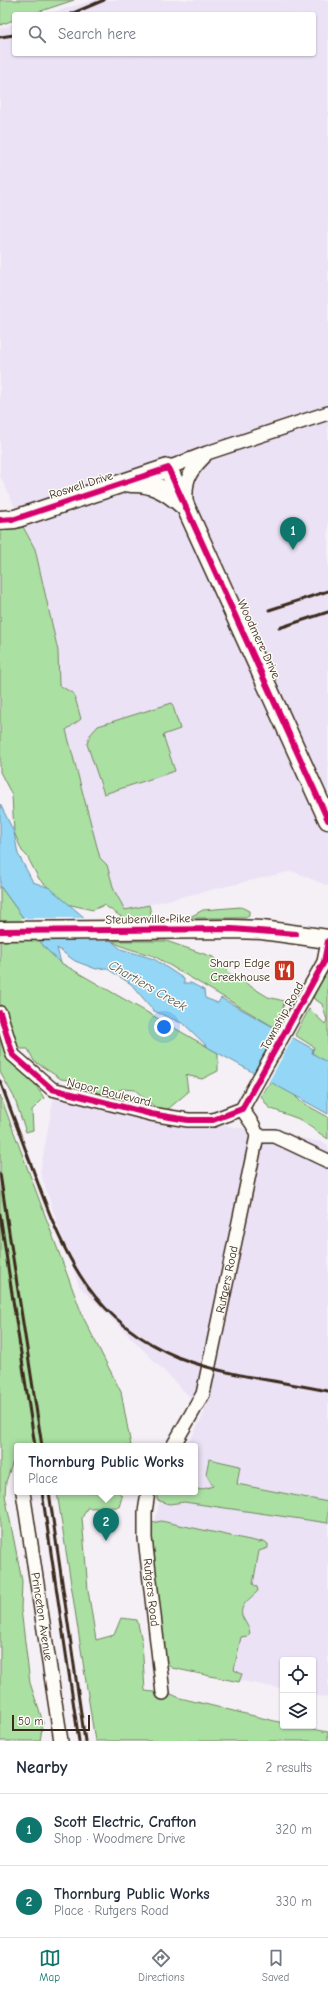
<!DOCTYPE html>
<html lang="en">
<head>
<meta charset="utf-8">
<style>
  body { margin:0; font-family:"Comic Neue",sans-serif; background:#f6f6f7; color:#1f2937 }
  .controls { position:absolute; right:12px; bottom:12px; display:grid; overflow:hidden; border-radius:4px; box-shadow:0 1px 3px #0004 }
  .controls button { width:36px; height:36px; display:grid; place-items:center; padding:0; border:0; border-bottom:1px solid #e0e1e3; background:#fff; color:#1f2937; font:20px sans-serif }
  .scale { position:absolute; left:12px; bottom:10px; width:78px; box-sizing:border-box; padding-left:4px; border:2px solid #3b2a1e; border-top:0; font-size:11px; line-height:14px; white-space:nowrap; color:#3b2a1e; -webkit-text-stroke:3px #fdfcf7; paint-order:stroke }
  .you { position:absolute; left:164px; top:1027px; width:14px; height:14px; margin:-10px; border:3px solid #fff; border-radius:50%; background:#1a73e8; box-shadow:0 0 0 6px #1a73e833 }
  .badge { display:grid; place-items:center; width:26px; height:26px; border-radius:50%; background:#0f766e; color:#fff; font-size:13px; font-weight:700 }
  .pin { position:absolute; translate:-50% -33px; filter:drop-shadow(0 1px 2px #0008) }
  .pin::after { content:''; position:absolute; top:21px; width:14px; height:12px; background:inherit; clip-path:polygon(0 0,100% 0,50% 100%) }
  .popup { position:absolute; left:14px; top:1443px; width:184px; height:52px; box-sizing:border-box; display:grid; place-content:center; border-radius:4px; background:#fff; filter:drop-shadow(0 1px 3px #0005); font-size:13px; white-space:nowrap; color:#747a83 }
  .popup b { font-size:15px; color:#1f2937 }
  .popup::after { content:''; position:absolute; left:50%; top:100%; margin-left:-8px; border:8px solid transparent; border-top-color:#fff }
  .list { margin:0; padding:0; list-style:none }
  h2 { display:flex; justify-content:space-between; align-items:center; height:52px; margin:0; padding:0 16px; font-size:17px }
  h2 small { font-size:13px; font-weight:400; color:#747a83 }
  .list li { display:grid; grid-template-columns:26px 1fr auto; gap:12px; align-items:center; box-sizing:border-box; height:72px; padding:0 16px; border-top:1px solid #e0e1e3 }
  .list b { display:block; font-size:15px; white-space:nowrap }
  .list p { margin:0; font-size:13px; white-space:nowrap; color:#747a83 }
  .list em { font-size:13px; font-style:normal; color:#747a83 }
  .icon { flex:none; width:22px; height:22px; fill:none; stroke:currentColor; stroke-width:2; stroke-linecap:round; stroke-linejoin:round }
  .map { position:relative; flex:none; width:328px; height:1741px; overflow:hidden }
  .search { position:absolute; background:#fff; box-shadow:0 1px 3px #0004; left:12px; right:12px; top:12px; height:44px; display:flex; align-items:center; gap:10px; box-sizing:border-box; padding:0 14px; border-radius:4px; color:#747a83; font-size:15px }
  .sheet { height:196px; background:#fff }
  nav { display:flex; justify-content:space-around; align-items:center; box-sizing:border-box; height:56px; border-top:1px solid #e0e1e3; background:#fff; font-size:11px; color:#747a83 }
  nav a { display:grid; justify-items:center; gap:2px }
  nav .on { color:#0f766e }
  .map>svg:first-child { display:block }
  .built { fill:#ebe2f5 }
  .green { fill:#abe0a3; stroke:#738560 }
  .water { fill:#93d6f5; stroke:#70919f }
  .pier { fill:#f5f0f6 }
  .lines { fill:none; stroke-linecap:round; stroke-linejoin:round }
  .street-casing { stroke:#3b2a1e; stroke-width:16 }
  .secondary-casing { stroke:#3b2a1e; stroke-width:21 }
  .street { stroke:#fdfcf7; stroke-width:13 }
  .secondary { stroke:#fdfcf7; stroke-width:18 }
  .rail { stroke:#3b2a1e; stroke-width:3 }
  .cycleway-casing { stroke:#fdfcf7; stroke-width:8 }
  .cycleway { stroke:#d6006c; stroke-width:6 }
  .labels { text-anchor:middle; stroke-width:3; stroke-linejoin:round; paint-order:stroke }
  .street-label { font-size:12px; fill:#3b2a1e; stroke:#fdfcf7 }
  .poi-label { font-size:12px; fill:#3b2a1e; stroke:#fdfcf7; text-anchor:end }
  .water-label { font-size:13px; font-style:italic; fill:#515554; stroke:#fdfcf7 }
</style>
</head>
<body>
<div class="map">
<svg width="328" height="1741" viewBox="0 0 328 1741">
  <rect width="100%" height="100%" fill="#f5f0f6"/>
  <filter id="ink" filterUnits="userSpaceOnUse"><feTurbulence type="fractalNoise" baseFrequency=".025" numOctaves="2"/><feDisplacementMap in="SourceGraphic" scale="8" xChannelSelector="R" yChannelSelector="G"/><feConvolveMatrix kernelMatrix="1 2 1 2 8 2 1 2 1" color-interpolation-filters="sRGB"/></filter>
  <g filter="url(#ink)">
    <g class="built">
      <path d="M95 0H328V886L292 871 125 910 114 890 107 865 100 858 66 730 81 719 74 694 59 685 58 651 35 549 0 476V28L14 24V54H314V14H47Z"/>
      <path d="M54 1096 323 1142 328 1145V1698L313 1695V1660H283V1689L227 1678 154 1525 161 1495 195 1492V1446H187L205 1412 79 1286 40 1172Z"/>
    </g>
    <g class="green">
      <path d="M0 0H74L32 14H14V20L0 25Z"/>
      <path d="M20 521 35 549 58 651 59 685 74 694 81 719 66 730 100 858 107 865 114 890 125 910 149 905 152 918H123L104 905 93 910 67 904 39 879 27 856 22 851 14 832 12 795 0 772V531Z"/>
      <path d="M172 703 180 729 163 735 175 771 104 794 87 744 90 735 98 726Z"/>
      <path d="M0 886 45 948 61 963 218 1053V1071L202 1079 186 1075 188 1092 167 1110 160 1111 135 1090 122 1089 108 1094H99L91 1093 77 1081 61 1079 34 1061 28 1049H17L10 1058 14 1065 33 1081 44 1098 32 1110 33 1130 26 1132 14 1097 0 1072Z"/>
      <path d="M241 907 249 911V916L245 918H188L203 910Z"/>
      <path d="M112 941H166L213 957 229 973 268 997 284 1001 283 1008 287 1016 279 1030 154 956C138 951 125 949 112 941Z"/>
      <path d="M328 971V1064L312 1053 314 1047 295 1035 309 1009 325 1024 327 1020 322 1004 313 998 320 981Z"/>
      <path d="M277 1078 301 1102 328 1117V1139L299 1119 269 1108 261 1096 266 1087Z"/>
      <path d="M0 1095 83 1317 121 1392 131 1446H17V1458H14L6 1482 5 1495 22 1581 21 1609 30 1683 43 1722 40 1741H0Z"/>
      <path d="M209 1459 240 1466 237 1484 328 1502V1523L184 1502 169 1504 157 1500V1492H195V1487L200 1490 213 1486 206 1474Z"/>
      <path d="M57 1492H119L122 1497 119 1507 87 1508 82 1518 88 1590 96 1640 114 1635 121 1618 137 1620 142 1641 145 1691 171 1694 180 1698 283 1723V1726H298L328 1732V1741H95Z"/>
      <path d="M161 1521 259 1542 264 1541 268 1544V1548L259 1551 253 1584 257 1587 258 1591C251 1598 237 1606 243 1618 246 1624 249 1627 250 1633L247 1636 241 1637 234 1670 242 1674 239 1682 172 1668 166 1663 150 1527 152 1523Z"/>
    </g>
    <path class="water" d="M0 804 14 832 18 854 33 882 50 888 121 949 154 959 184 979V983H191L204 990 205 998 218 1003 221 998 313 1049 312 1053 328 1063V1114L209 1048 184 1024 154 1011 131 984 106 968 96 969 75 961 57 948 61 963 45 948 0 886Z"/>
    <g class="pier">
      <path d="M21 918H87L115 941H38Z"/>
      <path d="M280 1028 294 1036 268 1083 254 1075Z"/>
    </g>
    <g class="lines">
      <defs>
        <g id="street">
          <path d="M168 468 207 453 328 413"/>
          <path d="M186 503C185 480 188 473 204 457"/>
          <path d="M0 1013 13 1055 52 1089 151 1114 188 1120H213L242 1109 324 962 328 941"/>
          <path d="M257 1136H275L328 1161"/>
          <path id="s1" d="M173 1446 203 1394 257 1136 253 1125 242 1109"/>
          <path id="s2" d="M23 1492 61 1741"/>
          <path id="s3" d="M148 1492 145 1512V1538L163 1693"/>
        </g>
        <g id="secondary">
          <path d="M131 483C153 482 167 491 183 505"/>
          <path d="M0 520 15 519 168 468 328 820"/>
          <path d="M0 931 232 929 262 930 328 939"/>
        </g>
      </defs>
      <use href="#street" class="street-casing"/>
      <use href="#secondary" class="secondary-casing"/>
      <use href="#street" class="street"/>
      <use href="#secondary" class="secondary"/>
      <g class="rail">
        <path d="M71 14 104 0"/>
        <path d="M0 37 14 35"/>
        <path d="M269 610 328 591"/>
        <path d="M279 628 328 612"/>
        <path d="M0 1081C12 1113 24 1146 36 1178 66 1260 93 1322 180 1358 227 1376 279 1381 328 1391"/>
        <path d="M0 1174 42 1446"/>
        <path d="M0 1214 35 1446"/>
        <path d="M42 1492 79 1741"/>
        <path d="M49 1492 85 1741"/>
      </g>
      <defs>
        <g id="cycleway">
          <path d="M0 520 15 519 168 468 328 820"/>
          <path d="M0 931 232 929 296 934"/>
          <path d="M0 1013 13 1055 52 1089 151 1114 188 1120H213L242 1109 324 962 328 941"/>
        </g>
      </defs>
      <use href="#cycleway" class="cycleway-casing"/>
      <use href="#cycleway" class="cycleway"/>
    </g>
  </g>
  <defs>
    <symbol id="restaurant-square" viewBox="-11 -11 22 22"><rect x="-9" y="-9" width="18" height="18" rx="4" fill="#c8321e" stroke="#fdfcf7"/><path d="M-5-6h1v4h1v-4h1v4h1v-4h1v5L-1.5 .5V6h-2V.5L-5-1ZM5-6V6H3V1.5H1.5Q1.5-4 5-6Z" fill="#fff"/></symbol>
  </defs>
  <g fill-rule="evenodd">
    <use href="#restaurant-square" x="272" y="958" width="25" height="25"/>
  </g>
  <g class="labels">
    <g class="street-label">
      <text transform="translate(81 485) rotate(-18)" y="4">Roswell Drive</text>
      <text transform="translate(259 639) rotate(65)" y="4">Woodmere Drive</text>
      <text transform="translate(148 919) rotate(-1)" y="4">Steubenville Pike</text>
      <text transform="translate(282 1016) rotate(-61)" y="4">Township Road</text>
      <text transform="translate(109 1092) rotate(14)" y="4">Napor Boulevard</text>
      <text dy="4" stroke="none"><textPath href="#s1" startOffset="177">Rutgers Road</textPath></text>
      <text dy="4" stroke="none"><textPath href="#s3" startOffset="101">Rutgers Road</textPath></text>
      <text dy="4" stroke="none"><textPath href="#s2" startOffset="126">Princeton Avenue</textPath></text>
    </g>
    <g class="poi-label">
      <text x="270" y="967">Sharp Edge<tspan x="270" dy="14">Creekhouse</tspan></text>
    </g>
    <g class="water-label">
      <text transform="translate(148 985) rotate(30)" y="5">Chartiers Creek</text>
    </g>
  </g>
</svg>
<div class="controls">
<button><svg class="icon" aria-label="locate" viewBox="0 0 24 24"><circle cx="12" cy="12" r="6"/><path d="M12 2v4M12 18v4M2 12h4M18 12h4"/></svg></button>
<button><svg class="icon" aria-label="layers" viewBox="0 0 24 24"><path d="M12 4l9 5-9 5-9-5zM3 14l9 5 9-5"/></svg></button>
</div>
<div class="scale">50 m</div>
<div class="you"></div>
<div class="pin badge" style="left:293px;top:550px">1</div>
<div class="pin badge" style="left:106px;top:1541px">2</div>
<div class="popup"><b>Thornburg Public Works</b>Place</div>
<div class="search"><svg class="icon" aria-label="search" viewBox="0 0 24 24"><circle cx="10" cy="10" r="6"/><path d="M15 15l6 6"/></svg>Search here</div>
</div>
<section class="sheet">
<h2>Nearby<small>2 results</small></h2>
<ul class="list">
<li><span class="badge">1</span><div><b>Scott Electric, Crafton</b><p>Shop · Woodmere Drive</p></div><em>320 m</em></li>
<li><span class="badge">2</span><div><b>Thornburg Public Works</b><p>Place · Rutgers Road</p></div><em>330 m</em></li>
</ul>
</section>
<nav>
<a class="on"><svg class="icon" aria-label="map" viewBox="0 0 24 24"><path d="M3 6l6-2 6 2 6-2v14l-6 2-6-2-6 2zM9 4v14M15 6v14"/></svg>Map</a>
<a><svg class="icon" aria-label="directions" viewBox="0 0 24 24"><path d="M12 3l9 9-9 9-9-9zM9 14v-3h6M13 9l2 2-2 2"/></svg>Directions</a>
<a><svg class="icon" aria-label="saved" viewBox="0 0 24 24"><path d="M7 4h10v16l-5-4-5 4z"/></svg>Saved</a>
</nav>
</body>
</html>
